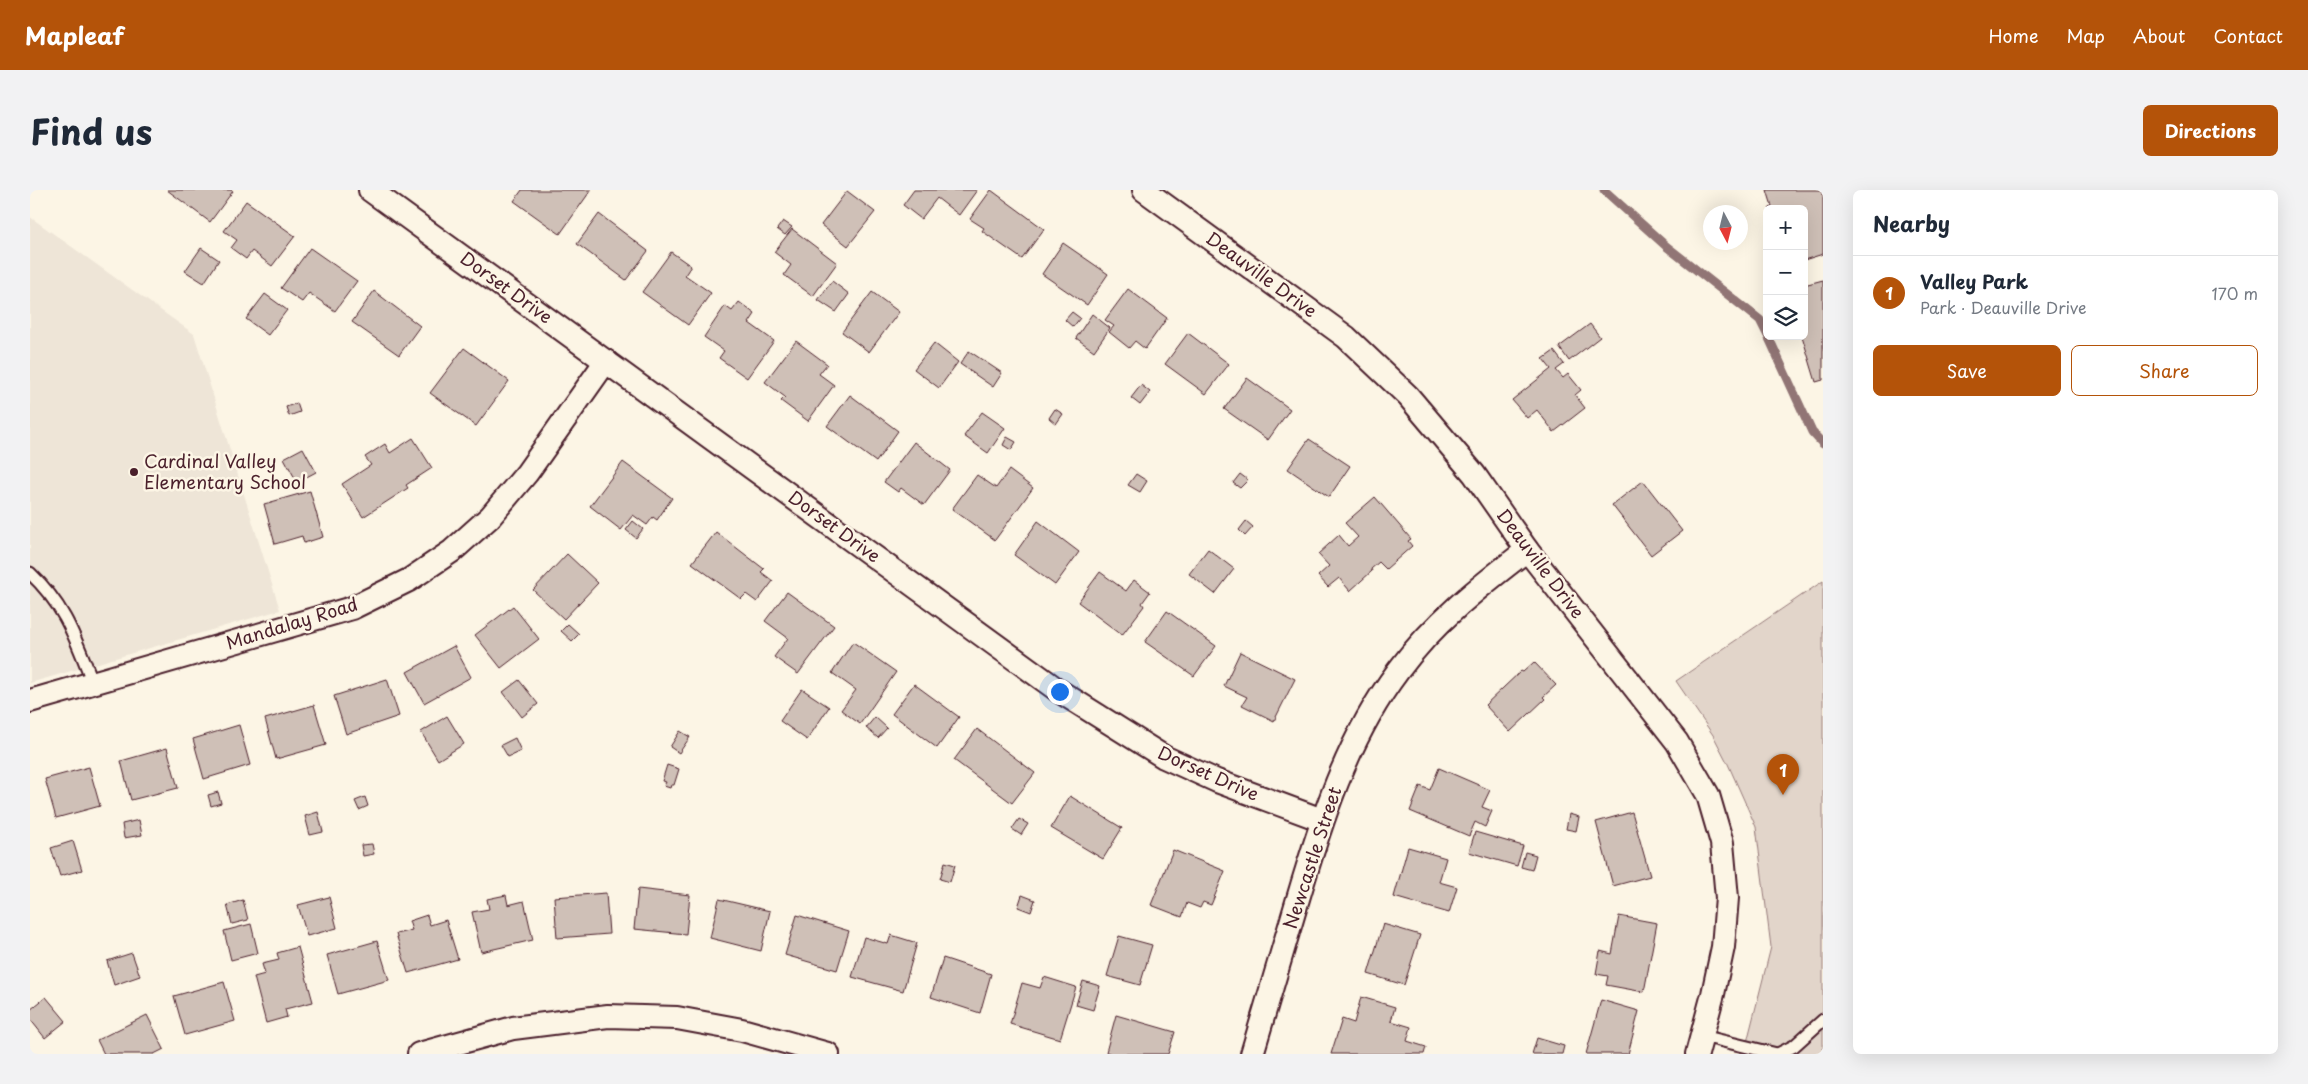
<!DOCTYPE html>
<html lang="en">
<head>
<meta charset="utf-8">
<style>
  body { margin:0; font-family:"Playpen Sans",sans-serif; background:#f2f2f3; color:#1f2937 }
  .controls { position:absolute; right:15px; top:15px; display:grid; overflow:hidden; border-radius:8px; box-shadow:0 5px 20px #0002 }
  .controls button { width:45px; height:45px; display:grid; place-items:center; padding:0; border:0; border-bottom:1px solid #e0e1e3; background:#fff; color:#1f2937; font:25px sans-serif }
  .compass { position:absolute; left:1673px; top:15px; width:45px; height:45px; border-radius:50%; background:#fff; box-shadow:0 5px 20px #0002; rotate:173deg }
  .you { position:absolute; left:1029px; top:501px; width:18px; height:18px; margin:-12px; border:4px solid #fff; border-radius:50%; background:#1a73e8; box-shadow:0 0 0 8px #1a73e833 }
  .badge { display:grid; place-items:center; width:32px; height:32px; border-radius:50%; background:#b45309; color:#fff; font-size:16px; font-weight:700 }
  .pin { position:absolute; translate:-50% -41px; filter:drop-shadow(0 1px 2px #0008) }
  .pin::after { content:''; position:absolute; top:26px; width:18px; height:15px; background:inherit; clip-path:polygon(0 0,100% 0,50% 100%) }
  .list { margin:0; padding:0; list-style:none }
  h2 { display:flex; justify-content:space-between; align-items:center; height:65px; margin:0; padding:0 20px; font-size:21px }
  h2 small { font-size:16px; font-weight:400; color:#747a83 }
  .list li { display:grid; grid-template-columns:32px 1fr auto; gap:15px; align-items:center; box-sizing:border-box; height:75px; padding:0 20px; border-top:1px solid #e0e1e3 }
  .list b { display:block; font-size:19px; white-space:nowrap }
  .list p { margin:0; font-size:16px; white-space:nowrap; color:#747a83 }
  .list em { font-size:16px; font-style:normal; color:#747a83 }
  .actions { display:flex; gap:10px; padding:15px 20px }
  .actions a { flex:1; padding:11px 0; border:1px solid #b45309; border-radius:8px; text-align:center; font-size:18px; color:#b45309 }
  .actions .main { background:#b45309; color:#fff }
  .icon { flex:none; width:28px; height:28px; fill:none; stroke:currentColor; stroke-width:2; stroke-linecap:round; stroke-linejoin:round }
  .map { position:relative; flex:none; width:1793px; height:864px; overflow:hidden; border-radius:8px }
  header { display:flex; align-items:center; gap:30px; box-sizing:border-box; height:70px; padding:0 25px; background:#b45309; color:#fff }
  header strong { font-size:24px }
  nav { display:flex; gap:28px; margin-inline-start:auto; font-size:18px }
  .intro { display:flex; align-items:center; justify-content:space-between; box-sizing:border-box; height:120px; padding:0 30px }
  h1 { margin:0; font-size:35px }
  .button { padding:12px 22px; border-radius:8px; background:#b45309; color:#fff; font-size:18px; font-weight:700 }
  main { display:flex; gap:30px; padding:0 30px }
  aside { flex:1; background:#fff; border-radius:8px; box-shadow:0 5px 20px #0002 }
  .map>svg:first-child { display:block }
  .built { fill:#eee5d7 }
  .green { fill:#e2d5ca; stroke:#967a7a }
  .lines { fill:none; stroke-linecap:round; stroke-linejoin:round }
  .stream { stroke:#917474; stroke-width:9 }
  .building { fill:#cfc0b7; stroke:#4a1f2b }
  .service-casing { stroke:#4a1f2b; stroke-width:15 }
  .minor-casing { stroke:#4a1f2b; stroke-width:26 }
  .service { stroke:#fcf5e5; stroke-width:11 }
  .minor { stroke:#fcf5e5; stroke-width:22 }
  .poi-dot { fill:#4a1f2b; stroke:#fcf5e5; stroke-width:2 }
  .labels { text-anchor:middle; stroke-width:5; stroke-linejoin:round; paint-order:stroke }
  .street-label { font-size:18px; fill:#4a1f2b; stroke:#fcf5e5 }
  .poi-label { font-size:18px; fill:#4a1f2b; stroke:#fcf5e5; text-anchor:start }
</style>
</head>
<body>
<header>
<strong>Mapleaf</strong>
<nav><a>Home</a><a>Map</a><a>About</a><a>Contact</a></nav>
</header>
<div class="intro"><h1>Find us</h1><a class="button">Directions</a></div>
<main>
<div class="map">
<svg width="1793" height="864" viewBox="0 0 1793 864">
  <rect width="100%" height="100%" fill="#fcf5e5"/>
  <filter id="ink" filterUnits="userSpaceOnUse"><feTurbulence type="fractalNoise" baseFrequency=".02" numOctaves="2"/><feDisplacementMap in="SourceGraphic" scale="10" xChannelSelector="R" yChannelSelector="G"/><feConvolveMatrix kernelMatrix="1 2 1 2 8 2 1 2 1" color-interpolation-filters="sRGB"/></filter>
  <g filter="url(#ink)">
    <path class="built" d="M0 27 164 144 250 420 0 493Z"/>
    <path class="green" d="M1793 391V864H1714L1741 757 1726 637 1698 574 1683 545 1646 491Z"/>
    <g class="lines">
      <g class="stream">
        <path d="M1574 0 1636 56 1730 130 1737 144"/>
        <path d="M1738 146 1782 242 1793 254"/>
      </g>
    </g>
    <g class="building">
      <path d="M137 0H201L203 1 180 32Z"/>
      <path d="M492 0H561L530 44 484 11Z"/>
      <path d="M884 0H947L929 25 907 8 891 29 873 15Z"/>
      <path d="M961 0 1014 39 992 69 952 41 954 38 940 29Z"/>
      <path d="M1737 0H1793V64L1774 70V19H1739L1742 16Z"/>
      <path d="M817 1 845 22 818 56 791 35Z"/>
      <path d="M216 11 265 46 242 76 222 61 216 69 201 58 207 50 194 41Z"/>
      <path d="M569 24 618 61 596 90 547 54Z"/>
      <path d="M753 31 762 37 755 45 747 39Z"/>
      <path d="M762 39 807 73 783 106 754 85 761 75 744 62Z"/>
      <path d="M1033 53 1078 84 1057 115 1012 84Z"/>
      <path d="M171 58 189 70 174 93 155 81Z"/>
      <path d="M280 58 327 91 305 121 279 103 272 112 251 98Z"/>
      <path d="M641 62 661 76 655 85 681 103 658 135 612 102Z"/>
      <path d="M1793 90V190L1786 192 1772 146H1774L1775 129 1774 95Z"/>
      <path d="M802 91 819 104 806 122 788 110Z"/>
      <path d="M1098 99 1137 128 1115 159 1105 151 1099 158 1079 142 1084 136 1075 130Z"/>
      <path d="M344 101 390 136 369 165 322 132Z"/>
      <path d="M842 102 869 122 839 162 812 142Z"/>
      <path d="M235 104 257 120 238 145 216 129Z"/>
      <path d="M709 112 725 124 719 133 744 151 717 188 689 168 694 161 674 147 695 116 702 121Z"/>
      <path d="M1042 122 1050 128 1043 137 1035 130Z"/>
      <path d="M1062 124 1080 138 1064 161 1046 148Z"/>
      <path d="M1560 134 1570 147 1539 171 1529 157Z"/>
      <path d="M1158 143 1199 174 1176 204 1135 174Z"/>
      <path d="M766 151 797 174 789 184 804 195 778 231 751 211 755 207 735 192Z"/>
      <path d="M904 153 928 172 909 198 884 179Z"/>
      <path d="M434 158 479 191 446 236 400 203Z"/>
      <path d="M939 161 972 183 963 197 930 174Z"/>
      <path d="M1524 161 1534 174 1526 180 1533 188 1538 184 1551 200 1545 205 1555 218 1524 242 1507 220 1497 228 1482 210 1521 179 1513 169Z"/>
      <path d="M1217 188 1260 219 1238 250 1194 219Z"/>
      <path d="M1111 195 1120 202 1110 215 1101 208Z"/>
      <path d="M820 205 868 241 846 272 797 236Z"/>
      <path d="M267 213 270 222 259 226 256 217Z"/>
      <path d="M1025 219 1033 224 1026 234 1019 228Z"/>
      <path d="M952 222 975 238 958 263 934 246Z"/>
      <path d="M977 247 986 252 981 260 973 255Z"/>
      <path d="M383 248 402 278 376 295 378 298 333 327 312 294 341 275 335 267 355 254 360 263Z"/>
      <path d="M1279 249 1320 276 1299 307 1258 279Z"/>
      <path d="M884 252 920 280 894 315 871 298 868 302 854 292Z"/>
      <path d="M273 258 286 282 267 292 254 268Z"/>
      <path d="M593 272 642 308 627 330 623 327 617 335 603 325 591 340 560 316Z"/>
      <path d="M979 280 1003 298 965 350 922 319 947 285 966 298Z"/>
      <path d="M1106 284 1117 291 1110 302 1098 295Z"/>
      <path d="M1210 284 1218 290 1210 298 1203 293Z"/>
      <path d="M1613 291 1652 341 1621 365 1582 315Z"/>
      <path d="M280 301 293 347 274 353 272 346 245 354 234 314Z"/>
      <path d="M1345 307 1381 349 1378 351 1382 356 1356 379 1349 372 1341 379 1342 381 1320 401 1309 388 1298 397 1288 386 1299 376 1288 364 1309 345 1318 356 1328 347 1315 333Z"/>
      <path d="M603 331 613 339 606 348 596 340Z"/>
      <path d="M1008 331 1049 362 1025 395 984 365Z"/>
      <path d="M1216 331 1223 337 1215 346 1209 340Z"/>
      <path d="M686 342 734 379 731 382 743 391 727 412 716 404 711 409 662 373Z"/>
      <path d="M1178 359 1204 379 1185 404 1159 384Z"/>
      <path d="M537 364 568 393 534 429 503 400Z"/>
      <path d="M1070 382 1096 401 1104 390 1120 402 1112 413 1114 416 1092 445 1048 412Z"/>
      <path d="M757 402 804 436 768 484 744 467 758 448 735 431Z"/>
      <path d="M483 416 509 449 471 478 445 445Z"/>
      <path d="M1137 421 1186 456 1164 486 1115 452Z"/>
      <path d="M538 434 549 444 542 451 531 441Z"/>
      <path d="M823 452 866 482 830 534 811 520 826 500 802 483Z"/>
      <path d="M424 456 441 487 394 513 377 482Z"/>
      <path d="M1210 462 1265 489 1244 531 1212 515 1217 507 1194 496Z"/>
      <path d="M1504 472 1526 495 1513 507 1515 509 1480 542 1455 515 1491 481 1493 482Z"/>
      <path d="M357 489 369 526 316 544 304 506Z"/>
      <path d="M489 490 508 514 492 527 473 502Z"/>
      <path d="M884 494 929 527 907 558 862 524Z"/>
      <path d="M772 499 799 517 777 550 750 531Z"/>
      <path d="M284 515 296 555 246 569 235 529Z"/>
      <path d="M417 526 434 554 408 570 391 542Z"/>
      <path d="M845 527 857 538 848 548 836 538Z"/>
      <path d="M209 535 220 575 174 589 163 549Z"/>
      <path d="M947 539 1005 583 982 613 924 570Z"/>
      <path d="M650 541 660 547 649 563 640 557Z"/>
      <path d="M485 548 491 561 478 567 471 555Z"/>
      <path d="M137 558 148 598 101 610 91 571Z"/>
      <path d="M637 575 649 579 644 595H641L640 598 634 596 636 592 632 591Z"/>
      <path d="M59 577 70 616 26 628 15 589Z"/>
      <path d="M1409 578 1460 600 1452 617 1462 621 1455 637 1445 632 1439 646 1380 621 1390 596 1400 600Z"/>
      <path d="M188 602 191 613 181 616 178 605Z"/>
      <path d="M1040 606 1092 638 1073 669 1021 638Z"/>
      <path d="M335 607 338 616 329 620 325 611Z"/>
      <path d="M288 622 293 642 280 645 275 626Z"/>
      <path d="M1602 622 1620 686 1583 696 1566 632Z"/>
      <path d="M1539 624 1549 627 1546 641 1536 639Z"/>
      <path d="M989 629 998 634 991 645 982 639Z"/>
      <path d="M109 630 112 645 94 648 92 634Z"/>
      <path d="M1445 642 1493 656 1487 676 1439 662Z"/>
      <path d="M43 651 52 680 30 686 21 658Z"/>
      <path d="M342 654 344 664 333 666 331 655Z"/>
      <path d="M1378 657 1416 668 1409 692 1427 697 1419 723 1364 707Z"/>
      <path d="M1143 660 1195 681 1181 715 1173 712 1170 718 1157 713 1152 727 1121 715Z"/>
      <path d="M1495 662 1506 665 1502 680 1491 677Z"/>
      <path d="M915 672 925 675 920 692 910 689Z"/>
      <path d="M608 699 660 705 656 744 604 739Z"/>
      <path d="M576 703 579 744 527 748 524 707Z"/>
      <path d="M476 705 478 715 494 711 503 750 451 762 442 722 459 719 457 709Z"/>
      <path d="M992 705 1005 710 1001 722 988 717Z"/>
      <path d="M299 707 307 738 277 746 268 715Z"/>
      <path d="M689 709 740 721 731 761 680 748Z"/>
      <path d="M213 710 218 730 202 734 197 715Z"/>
      <path d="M397 725 400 735 416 730 428 769 378 783 366 744 382 740 379 731Z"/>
      <path d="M767 725 819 741 807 780 755 765Z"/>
      <path d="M1589 726 1627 733 1614 802 1576 795 1578 786 1566 784 1570 761 1582 764Z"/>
      <path d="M221 734 228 763 201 770 194 741Z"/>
      <path d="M1353 734 1390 745 1374 795 1338 784Z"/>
      <path d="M861 745 887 753 873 801 822 787 834 747 858 754Z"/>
      <path d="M1089 746 1122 755 1110 795 1077 786Z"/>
      <path d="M347 751 359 790 308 804 297 765Z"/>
      <path d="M268 757 283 812 255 819 257 827 236 833 224 787 235 784 232 774 249 770 247 763Z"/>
      <path d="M102 763 110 786 84 795 77 771Z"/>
      <path d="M913 768 961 784 950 823 901 807Z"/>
      <path d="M1014 787 1046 797 1030 849 980 834 992 793 1010 798Z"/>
      <path d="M1053 791 1070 796 1063 820 1046 815Z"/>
      <path d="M194 792 205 831 155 845 144 806Z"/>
      <path d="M16 807 36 831 15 848 0 829V820Z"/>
      <path d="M1331 807 1365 817 1361 831 1381 837 1377 851 1396 857 1394 864H1301L1312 829 1324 833Z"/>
      <path d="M1571 810 1609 821 1598 864H1556Z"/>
      <path d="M117 825 134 859 124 864H74L67 850Z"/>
      <path d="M1086 825 1145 842 1138 864H1082L1076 862Z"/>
      <path d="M1507 848 1534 856 1532 864H1502Z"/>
    </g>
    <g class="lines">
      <defs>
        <g id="service">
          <path d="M0 383C36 417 45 448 63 493"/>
          <path d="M1672 846 1747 864"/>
          <path d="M1748 864 1764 856 1793 830"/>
        </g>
        <g id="minor">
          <path d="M340 0 1029 501 1134 567 1187 591 1292 630"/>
          <path d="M1114 0 1316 147 1378 206 1444 284 1497 360 1647 552 1678 605 1692 653 1697 708 1693 757 1683 804 1667 864"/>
          <path d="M0 511 322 418 379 390 422 361 460 327 497 283 576 171"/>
          <path d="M389 864 483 838 578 826 647 828 712 840 798 864"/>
          <path d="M1222 864C1237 813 1252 762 1267 712 1291 631 1317 549 1368 481 1404 432 1450 396 1497 360"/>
        </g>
      </defs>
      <use href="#service" class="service-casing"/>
      <use href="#minor" class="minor-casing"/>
      <use href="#service" class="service"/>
      <use href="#minor" class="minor"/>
    </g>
  </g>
  <circle class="poi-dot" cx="104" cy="282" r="5"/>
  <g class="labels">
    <g class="street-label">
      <text transform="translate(1231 85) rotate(36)" y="6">Deauville Drive</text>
      <text transform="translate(476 98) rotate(36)" y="6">Dorset Drive</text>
      <text transform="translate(804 337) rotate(36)" y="6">Dorset Drive</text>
      <text transform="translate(1510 374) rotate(53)" y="6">Deauville Drive</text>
      <text transform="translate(262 434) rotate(-17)" y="6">Mandalay Road</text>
      <text transform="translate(1178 584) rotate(24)" y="6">Dorset Drive</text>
      <text transform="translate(1283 668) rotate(-72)" y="6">Newcastle Street</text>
    </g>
    <g class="poi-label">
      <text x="114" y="278">Cardinal Valley<tspan x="114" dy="21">Elementary School</tspan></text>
    </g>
  </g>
</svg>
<div class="controls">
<button>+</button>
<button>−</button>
<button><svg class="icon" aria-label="layers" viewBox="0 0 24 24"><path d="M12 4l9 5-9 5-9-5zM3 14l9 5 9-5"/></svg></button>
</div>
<svg class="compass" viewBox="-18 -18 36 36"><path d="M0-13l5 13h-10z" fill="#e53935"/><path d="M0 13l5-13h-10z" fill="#747a83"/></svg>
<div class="you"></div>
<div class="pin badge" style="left:1753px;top:605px">1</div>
</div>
<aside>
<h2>Nearby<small></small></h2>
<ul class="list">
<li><span class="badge">1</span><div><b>Valley Park</b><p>Park · Deauville Drive</p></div><em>170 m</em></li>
</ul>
<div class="actions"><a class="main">Save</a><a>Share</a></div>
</aside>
</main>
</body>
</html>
